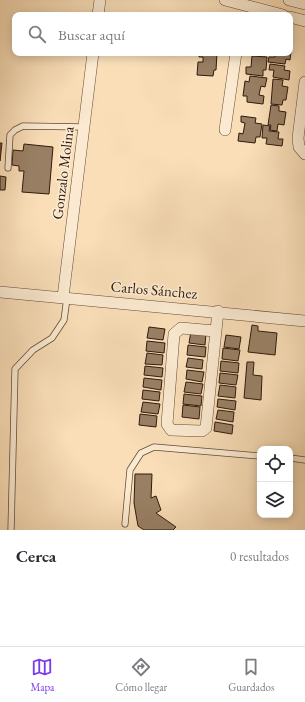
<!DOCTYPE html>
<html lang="es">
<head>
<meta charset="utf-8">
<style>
  body { margin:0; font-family:"EB Garamond",serif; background:#f2f2f3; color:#2b2b33 }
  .controls { position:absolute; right:12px; bottom:12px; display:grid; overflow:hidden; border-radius:8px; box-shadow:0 2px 10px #0003 }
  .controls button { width:36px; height:36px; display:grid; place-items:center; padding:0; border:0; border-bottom:1px solid #e1e1e2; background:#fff; color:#2b2b33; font:20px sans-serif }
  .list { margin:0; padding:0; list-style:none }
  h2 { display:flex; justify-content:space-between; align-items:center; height:52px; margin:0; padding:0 16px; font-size:17px }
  h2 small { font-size:13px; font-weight:400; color:#7c7c81 }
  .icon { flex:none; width:22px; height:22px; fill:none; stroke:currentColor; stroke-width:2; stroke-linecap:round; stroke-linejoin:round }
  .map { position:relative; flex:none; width:305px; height:530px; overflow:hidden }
  .search { position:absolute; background:#fff; box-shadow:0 2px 10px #0003; left:12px; right:12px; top:12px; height:44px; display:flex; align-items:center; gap:10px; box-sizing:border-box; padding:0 14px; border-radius:8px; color:#7c7c81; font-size:15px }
  .sheet { height:116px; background:#fff }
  nav { display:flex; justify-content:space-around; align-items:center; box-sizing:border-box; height:56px; border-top:1px solid #e1e1e2; background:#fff; font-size:11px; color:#7c7c81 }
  nav a { display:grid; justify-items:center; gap:2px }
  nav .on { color:#7c3aed }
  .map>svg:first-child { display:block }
  .building { fill:#998065; stroke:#301a0c }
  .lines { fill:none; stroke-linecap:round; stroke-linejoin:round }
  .service-casing { stroke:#624b37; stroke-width:7 }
  .minor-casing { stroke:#624b37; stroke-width:12 }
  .service { stroke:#fbead1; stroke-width:5.5 }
  .minor { stroke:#fbead1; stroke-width:11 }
  .labels { text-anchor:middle; stroke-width:3.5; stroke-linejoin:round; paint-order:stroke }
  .street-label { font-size:15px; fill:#301a0c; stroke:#fbead1 }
</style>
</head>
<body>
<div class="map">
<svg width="305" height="530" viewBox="0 0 305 530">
  <rect width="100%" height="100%" fill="#f9deb8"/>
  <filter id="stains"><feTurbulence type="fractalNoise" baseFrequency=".005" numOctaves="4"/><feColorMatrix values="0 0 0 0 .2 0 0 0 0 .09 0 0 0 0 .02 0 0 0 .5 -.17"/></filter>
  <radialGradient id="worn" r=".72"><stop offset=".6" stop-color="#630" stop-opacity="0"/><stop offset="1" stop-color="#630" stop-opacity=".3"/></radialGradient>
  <g class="building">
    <path d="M290 44H292L290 60 286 59 285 64 268 62 269 57H275L276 53H290Z"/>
    <path d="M199 53H217L216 70H214L213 76 197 75 198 62H203V57H199Z"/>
    <path d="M248 53H265V56Z"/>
    <path d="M252 56 267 57 266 70H263V76L246 74V67H251Z"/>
    <path d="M270 64 285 66 284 70 290 71 289 80 273 77 274 70H269Z"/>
    <path d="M250 76 267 78 265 87 261 86 259 95 264 96 263 104 247 102V96H243L245 81 249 82Z"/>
    <path d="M273 79 283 80 282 86 288 87 286 100H283L282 105 271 104Z"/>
    <path d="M271 105 279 106V111L286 112 284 125 278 124 277 131 270 130 271 125H268Z"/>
    <path d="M241 116 256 118 255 123 262 124 260 137H256L255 143 238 141 239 133 243 134 245 123 241 122Z"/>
    <path d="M263 125 270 126 269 131 279 132 278 139H283L282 146 266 144 267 138H262Z"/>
    <path d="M0 143H2L0 161Z"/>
    <path d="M24 144 53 147 49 194 22 192 24 171H19V166L12 165 13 150 23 151Z"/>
    <path d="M0 176 6 177 5 190H0Z"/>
    <path d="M252 325 258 326V331L277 333 275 355 248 352Z"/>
    <path d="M149 327 165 329 163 340 147 338Z"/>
    <path d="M191 331 206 333 205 345 189 343Z"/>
    <path d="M226 335 241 337 239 349 224 347Z"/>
    <path d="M147 341 165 343 164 353 146 351Z"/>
    <path d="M188 345 206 347 205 357 187 355Z"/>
    <path d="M223 348 240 350 238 361 222 359Z"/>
    <path d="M147 353 163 355 162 365 145 364Z"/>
    <path d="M188 358 203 360 202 369 186 367Z"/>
    <path d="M221 361 239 363 238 373 220 371Z"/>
    <path d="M247 362H254L253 375 262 376 261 400 244 398Z"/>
    <path d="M145 366 163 368 162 377 144 375Z"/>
    <path d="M187 370 204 372 202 382 186 379Z"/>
    <path d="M220 373 238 375 236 385 219 383Z"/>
    <path d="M144 378 162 380 161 390 143 387Z"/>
    <path d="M186 382 203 384 201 394 184 392Z"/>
    <path d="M220 385 236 387 235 398 218 396Z"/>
    <path d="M143 390 160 392 159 401 142 399Z"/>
    <path d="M184 394 202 396 201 406 183 404Z"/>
    <path d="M218 399 236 401 235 410 217 407Z"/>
    <path d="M143 402 160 404 158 414 141 412Z"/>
    <path d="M183 405 200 407 199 419 182 417Z"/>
    <path d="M218 410 234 412 233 422 216 419Z"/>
    <path d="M140 414 157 416 156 427 139 425Z"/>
    <path d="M215 422 233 425 232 434 214 431Z"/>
    <path d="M135 474H152L151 498 156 496 161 510 156 513 176 527 173 530H144L138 526 134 503Z"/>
  </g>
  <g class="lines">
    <defs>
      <g id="service">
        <path d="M8 168 10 135 15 130 23 126 84 127"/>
        <path d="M290 458 305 460"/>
        <path d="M125 524 130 470 141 453 154 447 260 456"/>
        <path d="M11 530 15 369 33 350 52 338 64 320 67 298"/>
      </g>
      <g id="minor">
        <path d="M225 0 283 15"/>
        <path d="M289 0 305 4"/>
        <path d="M98 15 100 0"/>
        <path d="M290 17 305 21"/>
        <path d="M305 82 298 138 299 147 305 154"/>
        <path d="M225 130 236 53"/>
        <path d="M0 292 305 321"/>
        <path d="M63 297 93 53"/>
        <path d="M215 331 181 328 174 334 167 424 171 430 202 431 206 428 218 311"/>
      </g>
    </defs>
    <use href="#service" class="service-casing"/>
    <use href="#minor" class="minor-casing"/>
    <use href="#service" class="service"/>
    <use href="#minor" class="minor"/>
  </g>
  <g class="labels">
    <g class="street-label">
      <text transform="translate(63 173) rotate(-83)" y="5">Gonzalo Molina</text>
      <text transform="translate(154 290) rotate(5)" y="5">Carlos Sánchez</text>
    </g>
  </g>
  <rect width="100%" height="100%" filter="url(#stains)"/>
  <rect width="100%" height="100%" fill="url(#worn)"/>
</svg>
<div class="controls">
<button><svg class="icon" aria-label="locate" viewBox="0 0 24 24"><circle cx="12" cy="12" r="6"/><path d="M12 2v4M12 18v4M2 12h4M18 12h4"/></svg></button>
<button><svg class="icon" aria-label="layers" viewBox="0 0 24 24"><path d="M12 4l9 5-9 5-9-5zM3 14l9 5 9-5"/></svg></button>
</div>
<div class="search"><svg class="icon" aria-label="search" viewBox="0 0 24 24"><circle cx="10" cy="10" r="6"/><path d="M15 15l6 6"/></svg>Buscar aquí</div>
</div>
<section class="sheet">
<h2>Cerca<small>0 resultados</small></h2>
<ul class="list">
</ul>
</section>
<nav>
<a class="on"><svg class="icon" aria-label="map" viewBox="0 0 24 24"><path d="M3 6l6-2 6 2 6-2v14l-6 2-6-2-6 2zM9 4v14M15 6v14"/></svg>Mapa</a>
<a><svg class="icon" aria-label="directions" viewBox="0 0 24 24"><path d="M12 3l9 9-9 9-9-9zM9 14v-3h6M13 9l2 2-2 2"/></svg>Cómo llegar</a>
<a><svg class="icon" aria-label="saved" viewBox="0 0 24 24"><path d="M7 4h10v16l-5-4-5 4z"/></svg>Guardados</a>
</nav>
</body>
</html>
